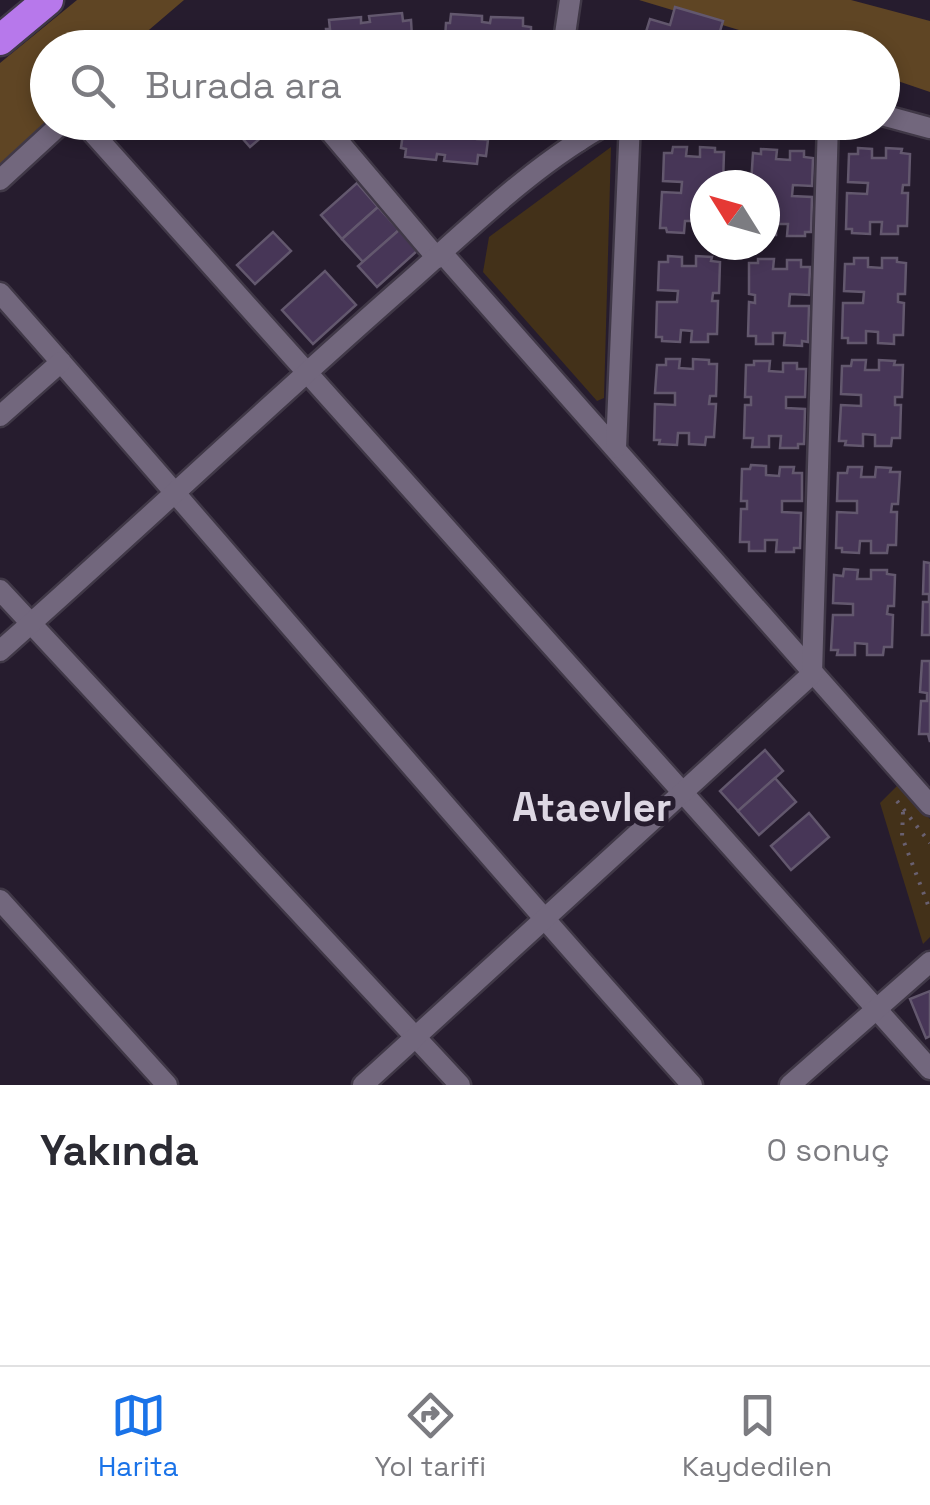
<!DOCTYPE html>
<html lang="tr">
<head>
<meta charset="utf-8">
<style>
  body { margin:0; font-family:"Space Grotesk",sans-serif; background:#f7f7f7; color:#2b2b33 }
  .compass { position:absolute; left:690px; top:170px; width:90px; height:90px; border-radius:50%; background:#fff; box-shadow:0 5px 15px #0003; rotate:307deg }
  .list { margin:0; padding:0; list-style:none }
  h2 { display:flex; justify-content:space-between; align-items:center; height:130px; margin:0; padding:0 40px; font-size:42px }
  h2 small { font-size:32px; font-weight:400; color:#7c7c81 }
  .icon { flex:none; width:55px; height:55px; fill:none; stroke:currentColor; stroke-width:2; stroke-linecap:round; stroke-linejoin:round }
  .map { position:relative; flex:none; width:930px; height:1085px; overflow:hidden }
  .search { position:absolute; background:#fff; box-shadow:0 5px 15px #0003; left:30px; right:30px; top:30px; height:110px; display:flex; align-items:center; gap:25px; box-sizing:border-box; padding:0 35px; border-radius:55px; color:#7c7c81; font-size:38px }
  .sheet { height:280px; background:#fff }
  nav { display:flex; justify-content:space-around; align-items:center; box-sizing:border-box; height:140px; border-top:2px solid #e1e1e2; background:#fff; font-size:28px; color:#7c7c81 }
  nav a { display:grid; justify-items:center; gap:5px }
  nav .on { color:#1a73e8 }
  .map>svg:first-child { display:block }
  .green { fill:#433119 }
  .forest { fill:#5f4524 }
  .building { fill:#473657; stroke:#63586e; stroke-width:2.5 }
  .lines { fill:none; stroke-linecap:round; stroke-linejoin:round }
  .minor-casing { stroke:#403847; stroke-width:25 }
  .motorway-casing { stroke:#403847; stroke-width:35 }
  .path { stroke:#696070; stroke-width:4; stroke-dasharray:2.5 8; stroke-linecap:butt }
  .minor { stroke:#72677d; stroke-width:20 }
  .motorway { stroke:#b778eb; stroke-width:30 }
  .labels { text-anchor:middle; stroke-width:10; stroke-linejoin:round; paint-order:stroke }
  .district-label { font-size:40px; font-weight:bold; fill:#ddd7e3; stroke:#261c2e }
</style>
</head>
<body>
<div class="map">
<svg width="930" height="1085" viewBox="0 0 930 1085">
  <rect width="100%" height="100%" fill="#261c2e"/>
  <g class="green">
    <path d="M611 147 604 398 597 401 483 272 489 237Z"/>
    <path d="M898 785 930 819V937L923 944 880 803Z"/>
  </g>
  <g class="forest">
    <path d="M77 0H184L129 47 48 48 47 122 0 165V63Z"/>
    <path d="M639 0H851L930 21V92L883 76 882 48 796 47Z"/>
  </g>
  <g class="building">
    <path d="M675 7 723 21 715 48H641L650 19 670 25Z"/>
    <path d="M402 13 403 21 411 20 412 37 401 38 402 48H338L337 43 327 44 326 29H330L329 20 361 17V23L370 22 369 16Z"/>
    <path d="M451 14 482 16V22L490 23 491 17 523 18V26L531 27V43H519V48H455V39H445L446 23H450Z"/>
    <path d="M246 122H279L250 147 236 131Z"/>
    <path d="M414 122H490L489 128 478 127 477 139 488 140 486 156 478 155 477 164 444 161 445 155 437 154 436 160 405 157 406 149 401 148 403 133 412 134Z"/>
    <path d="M673 147H687L686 156 700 157V147L715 148V152H724L723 184 705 185V233H696V221H685L684 233 667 232 666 228H660L662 192 681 193 682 182 663 181 664 153H672Z"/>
    <path d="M858 148 872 149V158H886V148L902 149 901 153 910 154 909 185H903L902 193H908L907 226H898V234H881L882 222H870V234L852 233V229H846L847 193 867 194 868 183 848 182 849 154H858Z"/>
    <path d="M761 149 777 150 776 159 790 160V151H804V157L813 158 812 186 793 185 792 196 812 197 811 232H805V236H787L788 224H776V235H765V185H751L753 153 761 154Z"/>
    <path d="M357 183 378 207 342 239 321 215Z"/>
    <path d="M378 207 399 230 363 262 342 239Z"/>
    <path d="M399 230 417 251 377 287 358 266Z"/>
    <path d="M273 232 291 251 255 284 237 265Z"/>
    <path d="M668 256 682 257V266H696V256L712 257 711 261 720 262 719 293H713L712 301H718L717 334H708V342H691L692 331 681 330 680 342 662 341V337H656L657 302H677L678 291 658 290 659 262H668Z"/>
    <path d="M854 258H868V267L882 268V258H897V262L906 263 905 294H898V302L904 303 903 335H894V344L878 343V332L866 331V343H848V338H842L843 303H863L864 292 844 291 845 264H854Z"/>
    <path d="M758 259H774L773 269H787V260H801V267H810L809 295 790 294 789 306H809L808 342 802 341V346L784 345 785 333H773V344H756V336H748L749 302 755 303V295L749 294V263H758Z"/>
    <path d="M325 271 356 305 313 344 282 310Z"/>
    <path d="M666 359H680L679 368 693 369V359L709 360V364H717L716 396H710L709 404H716L714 437H706L705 445 689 444V433H678L677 445 659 444 660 440H654L655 404 675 405V393H655L657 365H666Z"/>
    <path d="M852 360H866L865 370H879V360L895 361 894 365H903L902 397H895V405H901L900 438H892L891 446H875V435L863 434V446L845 445 846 441H839L841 405 861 406V395L841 394 842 366H851Z"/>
    <path d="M754 361H770L769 371 783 372V363H797V369H806L805 397H786V408L805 409 804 444H798V448H780L781 436H769V447H752L753 438H744L745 405H751V397H745L746 365H754Z"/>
    <path d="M751 465 766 466V475L779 476 780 467H794L793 473H802V501H782V512L801 513 800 548H794V552H776L777 540H765V551H749V542H740L741 509H747V501H741L742 469H750Z"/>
    <path d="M848 467H862L861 477H875L876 467 891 468 890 472H900L898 504H892L891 512H897L896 545H888L887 553H871V541H860L859 553 842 552V548H836L837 512 857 513V501H837L838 473H847Z"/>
    <path d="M924 562 930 563V635H922L923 602H929V594H923Z"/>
    <path d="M844 569 858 570 857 579H871V570H887V574L895 575 894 606H888L887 614 893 615 892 647H884L883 655H867V644L855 643V655H837L838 650H831L833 615H853V604L833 603 834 575 843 576Z"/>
    <path d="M922 661H930V742L928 734H919L921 701H927V693L920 692Z"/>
    <path d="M765 750 783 771 738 811 720 791Z"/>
    <path d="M775 778 796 802 759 835 738 811Z"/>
    <path d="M809 813 829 837 791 870 771 846Z"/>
    <path d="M930 991V1036L926 1038 910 999Z"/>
  </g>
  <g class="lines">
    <defs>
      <g id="minor">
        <path d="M563 48 570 0"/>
        <path d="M882 115 930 128"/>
        <path d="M83 122 930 1069"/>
        <path d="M322 122 437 258"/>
        <path d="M567 122 579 141"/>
        <path d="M0 180 63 122"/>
        <path d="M442 253 930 805"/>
        <path d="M0 293C232 555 457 824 692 1085"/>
        <path d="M0 416 61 362"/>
        <path d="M616 448 630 122"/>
        <path d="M0 590 460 1085"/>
        <path d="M0 651C133 533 262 411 396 293 464 234 531 165 611 122"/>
        <path d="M0 900 167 1085"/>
        <path d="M363 1085 812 674 828 122"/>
        <path d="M790 1085 930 962"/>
      </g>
      <path id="motorway" d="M0 40 48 0"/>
    </defs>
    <use href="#minor" class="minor-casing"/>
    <use href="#motorway" class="motorway-casing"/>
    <g class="path">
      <path d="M897 801 930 843"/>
      <path d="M903 812 902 837 930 910"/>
    </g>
    <use href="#minor" class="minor"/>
    <use href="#motorway" class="motorway"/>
  </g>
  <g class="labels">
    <g class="district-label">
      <text x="592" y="821">Ataevler</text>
    </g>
  </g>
</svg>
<svg class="compass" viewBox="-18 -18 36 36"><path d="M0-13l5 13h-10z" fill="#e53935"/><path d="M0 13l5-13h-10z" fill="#7c7c81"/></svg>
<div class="search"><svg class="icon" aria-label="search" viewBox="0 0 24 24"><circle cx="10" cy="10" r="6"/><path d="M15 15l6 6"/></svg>Burada ara</div>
</div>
<section class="sheet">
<h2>Yakında<small>0 sonuç</small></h2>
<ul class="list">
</ul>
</section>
<nav>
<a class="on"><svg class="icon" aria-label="map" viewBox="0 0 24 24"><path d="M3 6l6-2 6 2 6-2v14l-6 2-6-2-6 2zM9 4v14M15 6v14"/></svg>Harita</a>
<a><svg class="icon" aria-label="directions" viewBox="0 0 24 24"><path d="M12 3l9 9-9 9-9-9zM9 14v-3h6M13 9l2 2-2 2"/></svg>Yol tarifi</a>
<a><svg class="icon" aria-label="saved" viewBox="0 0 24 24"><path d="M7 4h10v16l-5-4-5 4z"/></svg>Kaydedilen</a>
</nav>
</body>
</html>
